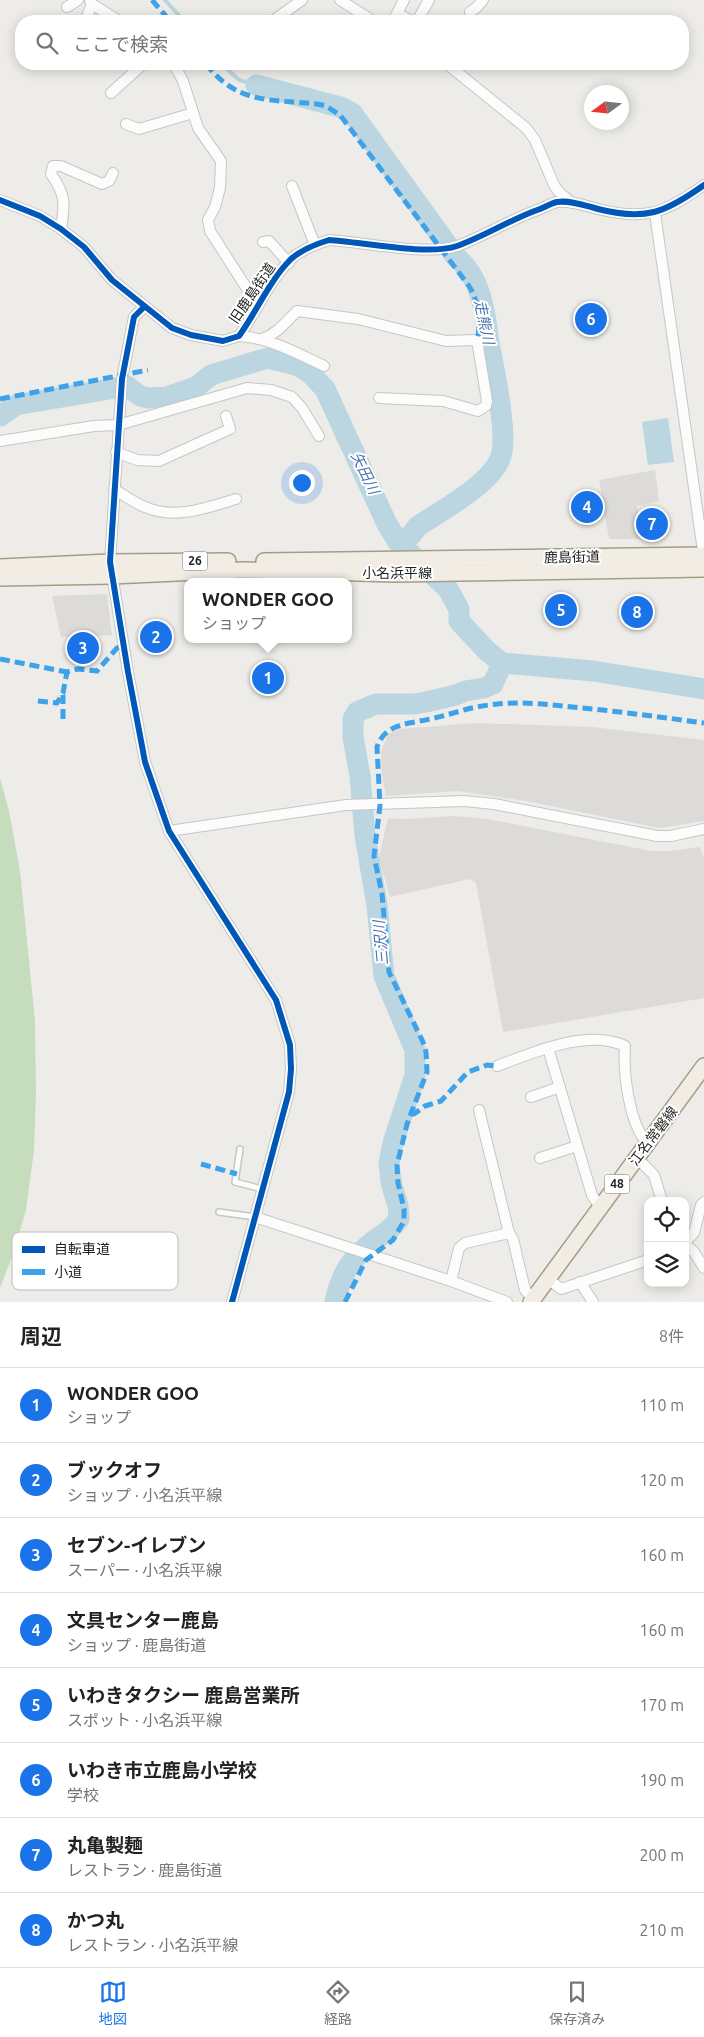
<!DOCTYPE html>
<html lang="ja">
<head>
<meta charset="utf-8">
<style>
  body { margin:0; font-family:Ubuntu,"Noto Sans JP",sans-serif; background:#f6f6f6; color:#222 }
  .controls { position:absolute; right:15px; bottom:15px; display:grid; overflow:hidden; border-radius:10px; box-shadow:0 2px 12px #0003 }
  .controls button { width:45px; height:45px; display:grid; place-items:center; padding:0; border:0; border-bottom:1px solid #e0e0e0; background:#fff; color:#222; font:25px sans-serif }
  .compass { position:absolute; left:584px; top:85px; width:45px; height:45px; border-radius:50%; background:#fff; box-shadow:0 2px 12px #0003; rotate:255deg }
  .you { position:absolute; left:301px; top:482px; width:18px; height:18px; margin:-12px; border:4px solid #fff; border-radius:50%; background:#1a73e8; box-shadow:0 0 0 8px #1a73e833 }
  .badge { display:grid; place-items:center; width:32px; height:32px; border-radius:50%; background:#1a73e8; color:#fff; font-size:16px; font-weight:700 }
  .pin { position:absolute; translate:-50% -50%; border:2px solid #fff; box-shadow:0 1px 5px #0006 }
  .popup { position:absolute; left:184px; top:578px; width:168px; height:65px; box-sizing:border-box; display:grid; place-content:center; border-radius:10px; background:#fff; filter:drop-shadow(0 1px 4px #0005); font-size:16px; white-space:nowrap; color:#767676 }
  .popup b { font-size:19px; color:#222 }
  .popup::after { content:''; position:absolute; left:50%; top:100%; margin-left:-10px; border:10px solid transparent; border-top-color:#fff }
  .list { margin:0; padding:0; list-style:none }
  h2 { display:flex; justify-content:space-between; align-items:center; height:65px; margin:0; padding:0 20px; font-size:21px }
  h2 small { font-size:16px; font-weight:400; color:#767676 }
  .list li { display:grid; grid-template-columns:32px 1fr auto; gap:15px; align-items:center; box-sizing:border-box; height:75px; padding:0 20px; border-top:1px solid #e0e0e0 }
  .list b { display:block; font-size:19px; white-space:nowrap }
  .list p { margin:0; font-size:16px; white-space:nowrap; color:#767676 }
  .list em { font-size:16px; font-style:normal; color:#767676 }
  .icon { flex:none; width:28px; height:28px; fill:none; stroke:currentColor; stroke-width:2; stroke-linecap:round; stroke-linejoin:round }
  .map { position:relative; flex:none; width:704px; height:1302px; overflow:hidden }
  .search { position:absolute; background:#fff; box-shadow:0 2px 12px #0003; left:15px; right:15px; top:15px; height:55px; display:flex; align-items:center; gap:12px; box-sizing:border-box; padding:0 18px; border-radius:20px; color:#767676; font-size:19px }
  .sheet { height:665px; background:#fff }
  nav { display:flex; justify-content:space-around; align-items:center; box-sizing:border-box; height:70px; border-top:1px solid #e0e0e0; background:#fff; font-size:14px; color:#767676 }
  nav a { display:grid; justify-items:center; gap:2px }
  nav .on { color:#1a73e8 }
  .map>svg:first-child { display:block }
  .residential { fill:#dcdbd9 }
  .forest { fill:#c5dcbd }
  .water { fill:#bbd6e0 }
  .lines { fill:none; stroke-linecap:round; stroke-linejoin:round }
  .stream { stroke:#bbd6e0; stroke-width:4 }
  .river { stroke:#bbd6e0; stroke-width:21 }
  .service-casing { stroke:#c6c6c4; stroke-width:8 }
  .minor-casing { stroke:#c6c6c4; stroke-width:12 }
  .primary-casing { stroke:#a49c84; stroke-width:18 }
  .service { stroke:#fcfcfc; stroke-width:5 }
  .minor { stroke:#fcfcfc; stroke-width:10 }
  .primary { stroke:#f1ede5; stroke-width:15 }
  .quiet { stroke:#3da2ea; stroke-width:5; stroke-dasharray:10 5; stroke-linecap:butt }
  .cycleway-casing { stroke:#fff; stroke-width:9 }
  .cycleway { stroke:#0057b8; stroke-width:6 }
  .labels { text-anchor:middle; stroke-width:4; stroke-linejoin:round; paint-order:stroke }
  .shield { fill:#fff; stroke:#626262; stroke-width:1 }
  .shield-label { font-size:12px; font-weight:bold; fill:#1f1f1f }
  .street-label { font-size:14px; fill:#1f1f1f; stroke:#fff }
  .water-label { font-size:15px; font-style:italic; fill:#4b74af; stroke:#fff }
  .key { fill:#fff; stroke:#bcbcbc; stroke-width:1 }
  .key-label { font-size:14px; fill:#1f1f1f }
</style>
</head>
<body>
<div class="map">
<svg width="704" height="1302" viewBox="0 0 704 1302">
  <rect width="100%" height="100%" fill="#edece8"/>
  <g class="residential">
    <path d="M655 470 659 501 637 506 643 539H609L599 480Z"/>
    <path d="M107 594 112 635 61 637 52 596Z"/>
    <path d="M476 723 592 727 704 740V821L659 828 526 801 458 791 386 796 382 775 381 752 388 734 400 729Z"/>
    <path d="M454 816 488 819 651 851H669L700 847 704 858V998L503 1032 476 883 470 879 390 897 379 858 388 818 404 819Z"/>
  </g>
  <path class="forest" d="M0 778 9 811 20 871 35 1021 36 1094 34 1150 26 1210 13 1254 0 1288Z"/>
  <path class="water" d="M668 418 674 462 648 465 642 422Z"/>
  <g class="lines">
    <g class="stream">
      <path d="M165 0 184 21"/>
      <path d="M222 64 239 80 256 85"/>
    </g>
    <g class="river">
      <path d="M256 85 340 107 352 113 456 257C469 268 478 285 482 302 486 315 487 330 489 343 494 368 508 434 501 456 493 483 441 511 418 526L411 535 398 542"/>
      <path d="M0 416 16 405 127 386 140 396 148 398 167 397 196 387 211 375 268 358 296 365 310 373 325 389 387 524 398 542 448 589 459 609V621L487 651 502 663 593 671 704 689"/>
      <path d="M335 1302C341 1273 351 1258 375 1240 385 1233 392 1229 399 1219L398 1206 391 1182 389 1163 393 1143 415 1075V1050L384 976 377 905 365 836 360 776 353 737V719L357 712 376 704H415L426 702 456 695 465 691 484 688 493 684 502 663"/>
    </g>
    <defs>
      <g id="service">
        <path d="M240 1149 235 1182 262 1189"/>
        <path d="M219 1212 255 1217"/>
      </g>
      <g id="minor">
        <path d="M90 0 92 4 119 21"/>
        <path d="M340 0 373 21"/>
        <path d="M67 7 78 0"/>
        <path d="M470 12 476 8 483 0"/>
        <path d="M398 14 412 21"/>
        <path d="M274 20 302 0"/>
        <path d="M85 21 92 4"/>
        <path d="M393 21 404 0"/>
        <path d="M417 21 429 0"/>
        <path d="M174 64 183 81 198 128 221 161 220 188 215 207 208 220 210 231 251 295 259 303"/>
        <path d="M447 64 526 128 535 140 554 185 559 192 572 203"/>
        <path d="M111 93 143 64"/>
        <path d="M126 124 139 129 193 113"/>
        <path d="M292 186 315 245"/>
        <path d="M0 200 40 216 61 229 84 247 112 280 172 328 191 335 223 341 239 336C257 311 269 281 291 259 301 250 316 244 329 240 362 242 428 256 457 246 485 236 511 219 540 209 545 207 552 203 557 202 571 200 586 206 598 209 645 221 665 213 704 185"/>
        <path d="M655 213 704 558"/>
        <path d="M61 229C65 204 66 195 51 174L53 166H61L102 184 109 181 113 173"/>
        <path d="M263 242 269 241 289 263"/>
        <path d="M144 307 134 317 122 379 110 562 128 672 145 762 169 831 276 1000 290 1045 291 1069 289 1092 232 1302"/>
        <path d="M239 336C270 338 297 353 324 366"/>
        <path d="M262 339C277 334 286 322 297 311L358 319 446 341 477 340 487 401 486 406 478 411 443 401 379 398"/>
        <path d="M0 441 94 426 118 425 247 388 271 390 292 397 302 408 319 436"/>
        <path d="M116 452 137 460 159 461 230 429 226 416"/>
        <path d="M114 489C124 495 134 503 145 507 175 520 206 508 236 499"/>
        <path d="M169 831 346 805 464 801 494 804 657 836H671L704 829"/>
        <path d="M548 1048 592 1195 600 1207"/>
        <path d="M497 1066C533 1053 587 1028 625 1046 623 1073 629 1123 647 1143"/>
        <path d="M531 1097 560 1087"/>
        <path d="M636 1157 654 1175 662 1201"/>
        <path d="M540 1158 577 1146"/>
        <path d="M255 1217 451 1281 507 1302"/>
        <path d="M509 1233 513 1239 525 1290 533 1299"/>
        <path d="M685 1242 694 1233 701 1205 704 1202"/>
        <path d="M685 1244 694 1252 704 1268"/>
        <path d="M547 1278 561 1289 648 1260"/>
        <path d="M451 1281 459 1248 465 1243 509 1233 479 1110"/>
        <path d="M580 1282 593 1302"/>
      </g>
      <g id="primary">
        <path d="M264 561 704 555"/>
        <path d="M0 567 110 562 228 561"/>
        <path d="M0 578 111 576 243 570 396 574 704 569"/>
        <path d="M531 1302 704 1066"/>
      </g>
    </defs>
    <use href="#service" class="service-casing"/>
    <use href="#minor" class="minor-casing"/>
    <use href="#primary" class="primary-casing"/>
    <use href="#service" class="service"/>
    <use href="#minor" class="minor"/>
    <use href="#primary" class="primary"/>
    <g class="quiet">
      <path d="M152 0 170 21"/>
      <path d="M206 64C238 105 271 99 317 104L326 106 340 115 469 286C478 300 482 323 477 340"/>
      <path d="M0 399 148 370"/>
      <path d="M0 659 67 672"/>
      <path d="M38 701 57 703 63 693 67 672 78 669 97 671 117 648 123 645"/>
      <path d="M63 719V695"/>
      <path d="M411 1113 414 1114 425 1106 441 1101 468 1072 487 1065 497 1066"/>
      <path d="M201 1164 237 1174"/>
      <path d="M345 1302 366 1260 393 1240 404 1221V1209L398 1183 397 1165 407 1124 427 1072 426 1052 423 1042 389 972 382 894 374 856 380 805 377 747C385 723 409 724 430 719 450 715 469 707 489 705 517 701 545 704 572 707 616 711 660 717 704 723"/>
    </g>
    <defs>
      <g id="cycleway">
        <path d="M0 200 40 216 61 229 84 247 112 280 172 328 191 335 223 341 239 336C257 311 269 281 291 259 301 250 316 244 329 240 362 242 428 256 457 246 485 236 511 219 540 209 545 207 552 203 557 202 571 200 586 206 598 209 645 221 665 213 704 185"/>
        <path d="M144 307 134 317 122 379 110 562 128 672 145 762 169 831 276 1000 290 1045 291 1069 289 1092 232 1302"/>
      </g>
    </defs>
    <use href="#cycleway" class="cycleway-casing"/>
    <use href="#cycleway" class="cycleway"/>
  </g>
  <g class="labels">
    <g class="shield">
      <rect x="182.5" y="551.5" width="25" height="19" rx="4"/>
      <rect x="604.5" y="1174.5" width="25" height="19" rx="4"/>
    </g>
    <g class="shield-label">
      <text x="195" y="565">26</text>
      <text x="617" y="1188">48</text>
    </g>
    <g class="street-label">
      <text transform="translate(252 293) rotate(-56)" y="5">旧鹿島街道</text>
      <text transform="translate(572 557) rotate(-1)" y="5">鹿島街道</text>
      <text x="397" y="578">小名浜平線</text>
      <text transform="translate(653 1136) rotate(-53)" y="5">江名常磐線</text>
    </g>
    <g class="water-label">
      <text transform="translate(484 322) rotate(78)" y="5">走熊川</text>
      <text transform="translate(365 473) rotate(64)" y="5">矢田川</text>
      <text transform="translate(381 943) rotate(-95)" y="5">三沢川</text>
    </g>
  </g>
  <rect x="12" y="1232" width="166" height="58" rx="8" class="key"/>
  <rect x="22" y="1246" width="23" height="7" fill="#0057b8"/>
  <rect x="22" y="1269" width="23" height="6" fill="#3da2ea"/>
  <g class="key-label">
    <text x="54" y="1254">自転車道</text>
    <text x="54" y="1277">小道</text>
  </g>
</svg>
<div class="controls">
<button><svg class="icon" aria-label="locate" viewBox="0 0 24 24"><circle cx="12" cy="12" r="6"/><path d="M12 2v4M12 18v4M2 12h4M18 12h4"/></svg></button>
<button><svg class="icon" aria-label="layers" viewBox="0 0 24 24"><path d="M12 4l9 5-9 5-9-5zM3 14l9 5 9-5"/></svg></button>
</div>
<svg class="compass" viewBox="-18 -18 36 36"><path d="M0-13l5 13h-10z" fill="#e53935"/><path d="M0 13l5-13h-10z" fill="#767676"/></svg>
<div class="you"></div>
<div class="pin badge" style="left:268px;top:678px">1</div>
<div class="popup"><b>WONDER GOO</b>ショップ</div>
<div class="pin badge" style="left:156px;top:637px">2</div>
<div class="pin badge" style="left:83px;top:648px">3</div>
<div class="pin badge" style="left:587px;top:507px">4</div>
<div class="pin badge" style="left:561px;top:610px">5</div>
<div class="pin badge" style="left:591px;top:319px">6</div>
<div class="pin badge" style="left:652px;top:524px">7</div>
<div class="pin badge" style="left:637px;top:612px">8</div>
<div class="search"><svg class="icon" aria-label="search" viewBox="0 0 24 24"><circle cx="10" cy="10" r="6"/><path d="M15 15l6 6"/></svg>ここで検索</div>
</div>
<section class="sheet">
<h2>周辺<small>8件</small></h2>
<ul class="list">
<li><span class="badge">1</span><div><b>WONDER GOO</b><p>ショップ</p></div><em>110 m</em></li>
<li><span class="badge">2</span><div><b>ブックオフ</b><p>ショップ · 小名浜平線</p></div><em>120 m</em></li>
<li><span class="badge">3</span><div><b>セブン-イレブン</b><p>スーパー · 小名浜平線</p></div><em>160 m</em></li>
<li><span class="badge">4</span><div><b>文具センター鹿島</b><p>ショップ · 鹿島街道</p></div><em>160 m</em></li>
<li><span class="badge">5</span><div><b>いわきタクシー 鹿島営業所</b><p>スポット · 小名浜平線</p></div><em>170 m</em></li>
<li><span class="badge">6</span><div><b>いわき市立鹿島小学校</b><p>学校</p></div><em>190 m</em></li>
<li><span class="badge">7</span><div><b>丸亀製麺</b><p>レストラン · 鹿島街道</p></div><em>200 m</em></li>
<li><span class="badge">8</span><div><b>かつ丸</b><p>レストラン · 小名浜平線</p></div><em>210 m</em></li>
</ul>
</section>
<nav>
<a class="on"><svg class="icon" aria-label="map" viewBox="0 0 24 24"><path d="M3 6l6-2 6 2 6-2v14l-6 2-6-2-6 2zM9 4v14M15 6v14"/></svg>地図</a>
<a><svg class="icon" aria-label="directions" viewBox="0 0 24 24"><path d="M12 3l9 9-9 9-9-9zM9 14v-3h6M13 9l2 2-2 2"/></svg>経路</a>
<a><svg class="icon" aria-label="saved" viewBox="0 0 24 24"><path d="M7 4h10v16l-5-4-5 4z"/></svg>保存済み</a>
</nav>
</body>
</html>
